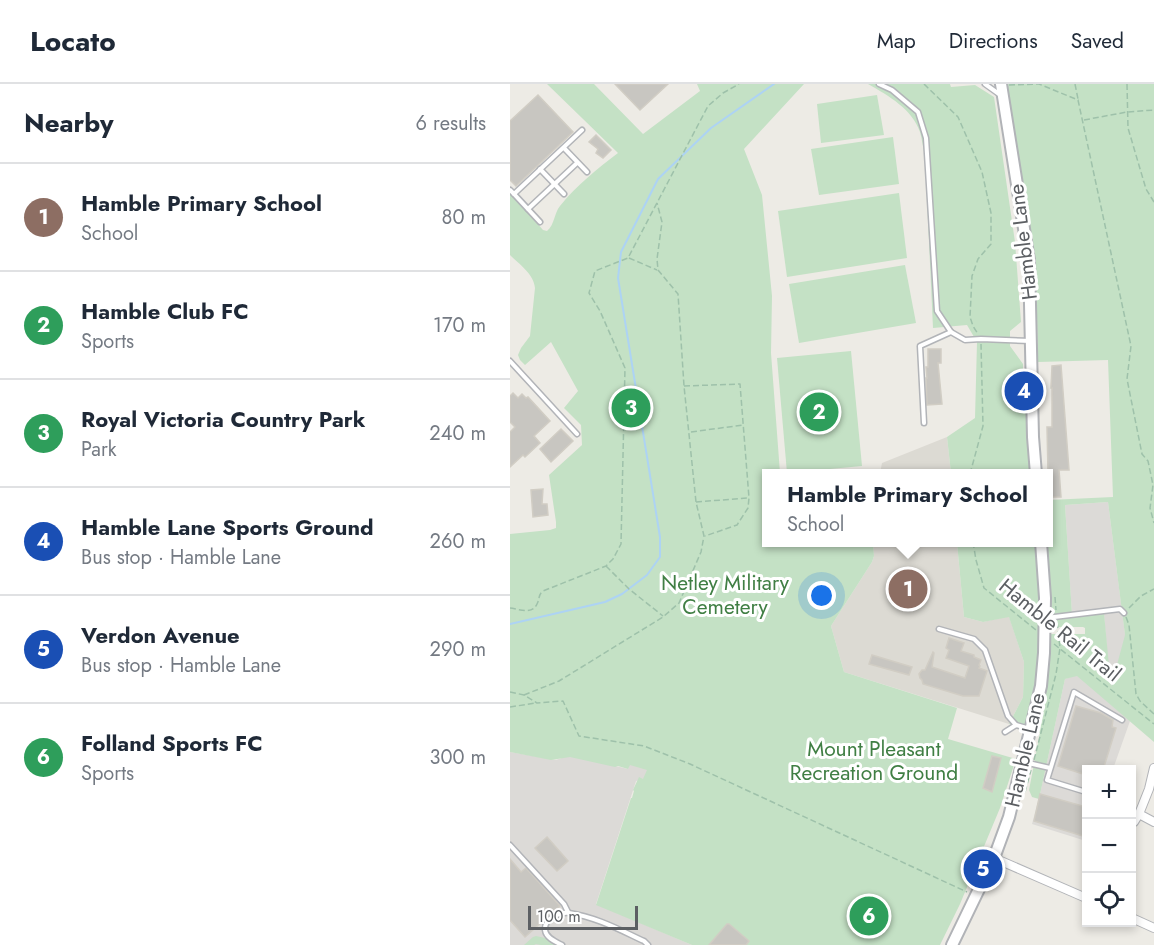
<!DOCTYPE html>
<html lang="en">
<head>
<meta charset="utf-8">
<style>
  body { margin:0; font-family:Jost,sans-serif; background:#f6f6f7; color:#1f2937 }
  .controls { position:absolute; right:18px; bottom:18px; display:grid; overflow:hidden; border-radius:0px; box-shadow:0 3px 9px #0003 }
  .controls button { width:54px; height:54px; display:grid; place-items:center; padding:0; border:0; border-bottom:2px solid #e0e1e3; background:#fff; color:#1f2937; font:30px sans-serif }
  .scale { position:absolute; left:18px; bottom:15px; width:110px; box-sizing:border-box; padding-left:6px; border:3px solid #5c5f63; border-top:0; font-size:16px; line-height:21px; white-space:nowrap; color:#5c5f63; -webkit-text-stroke:4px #fff; paint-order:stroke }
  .you { position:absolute; left:312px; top:512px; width:21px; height:21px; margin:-15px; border:4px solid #fff; border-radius:50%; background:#1a73e8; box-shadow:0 0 0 9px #1a73e833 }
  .badge { display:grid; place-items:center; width:39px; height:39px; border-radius:50%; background:#111827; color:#fff; font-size:20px; font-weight:700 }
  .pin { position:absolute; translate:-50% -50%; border:3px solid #fff; box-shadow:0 2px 6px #0006 }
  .popup { position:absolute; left:252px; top:385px; width:291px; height:78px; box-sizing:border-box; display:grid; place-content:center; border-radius:0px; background:#fff; filter:drop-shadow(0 2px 4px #0005); font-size:20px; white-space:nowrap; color:#747a83 }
  .popup b { font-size:22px; color:#1f2937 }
  .popup::after { content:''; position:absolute; left:50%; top:100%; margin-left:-12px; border:12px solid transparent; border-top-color:#fff }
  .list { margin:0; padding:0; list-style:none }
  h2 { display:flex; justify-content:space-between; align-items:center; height:78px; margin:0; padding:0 24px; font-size:26px }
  h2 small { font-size:20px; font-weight:400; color:#747a83 }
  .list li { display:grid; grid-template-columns:39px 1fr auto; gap:18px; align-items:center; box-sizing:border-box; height:108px; padding:0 24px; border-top:2px solid #e0e1e3 }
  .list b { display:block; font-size:22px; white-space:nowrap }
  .list p { margin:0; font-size:20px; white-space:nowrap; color:#747a83 }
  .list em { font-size:20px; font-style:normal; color:#747a83 }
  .icon { flex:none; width:33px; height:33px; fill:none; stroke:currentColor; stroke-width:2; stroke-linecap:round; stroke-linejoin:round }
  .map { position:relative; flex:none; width:644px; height:861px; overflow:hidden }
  header { display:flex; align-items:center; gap:36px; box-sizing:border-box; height:84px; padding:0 30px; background:#fff; border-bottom:2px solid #e0e1e3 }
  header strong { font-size:28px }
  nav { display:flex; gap:33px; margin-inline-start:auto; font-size:21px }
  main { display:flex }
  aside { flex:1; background:#fff }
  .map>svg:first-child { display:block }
  .industrial { fill:#dcdad7 }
  .education { fill:#dcdad3 }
  .green { fill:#c4e1c5; fill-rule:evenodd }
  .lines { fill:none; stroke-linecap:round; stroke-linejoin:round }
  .stream { stroke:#add3f4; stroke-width:2 }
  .building { fill:#c8c6c1; stroke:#d1cdc4; stroke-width:1.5 }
  .lane-casing { stroke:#b2b4b8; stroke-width:7 }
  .street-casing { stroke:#b2b4b8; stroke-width:10 }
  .secondary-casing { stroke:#b1b3b7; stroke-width:14 }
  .path { stroke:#9ec1aa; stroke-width:1.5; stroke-dasharray:6 3; stroke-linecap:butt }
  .lane { stroke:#fff; stroke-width:4 }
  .street { stroke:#fff; stroke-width:8 }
  .secondary { stroke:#fff; stroke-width:10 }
  .labels { text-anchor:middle; stroke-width:6; stroke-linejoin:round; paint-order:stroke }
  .street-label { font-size:21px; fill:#5c5f63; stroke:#fff }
  .park-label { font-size:21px; fill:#407f44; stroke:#fff }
</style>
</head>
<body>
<header>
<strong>Locato</strong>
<nav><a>Map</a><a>Directions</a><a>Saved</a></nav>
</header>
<main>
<aside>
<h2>Nearby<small>6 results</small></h2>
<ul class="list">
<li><span class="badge" style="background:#8d6e63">1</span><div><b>Hamble Primary School</b><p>School</p></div><em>80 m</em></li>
<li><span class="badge" style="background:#2e9e5b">2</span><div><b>Hamble Club FC</b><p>Sports</p></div><em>170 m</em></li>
<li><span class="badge" style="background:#2e9e5b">3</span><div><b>Royal Victoria Country Park</b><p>Park</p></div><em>240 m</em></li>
<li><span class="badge" style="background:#1a4fb4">4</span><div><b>Hamble Lane Sports Ground</b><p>Bus stop · Hamble Lane</p></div><em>260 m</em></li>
<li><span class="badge" style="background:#1a4fb4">5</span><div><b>Verdon Avenue</b><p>Bus stop · Hamble Lane</p></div><em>290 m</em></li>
<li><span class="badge" style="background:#2e9e5b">6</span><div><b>Folland Sports FC</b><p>Sports</p></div><em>300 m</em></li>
</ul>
</aside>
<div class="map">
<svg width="644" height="861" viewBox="0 0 644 861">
  <rect width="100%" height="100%" fill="#edebe5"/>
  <g class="industrial">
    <path d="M598 418 622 605H600L594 530 562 531 555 421Z"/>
    <path d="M567 591 620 637 603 685 576 686V757L522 740 530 710 555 595Z"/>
    <path d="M0 668 46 676 60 671 118 685 119 680 155 689 126 697 86 820 182 861H0Z"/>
  </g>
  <g class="education">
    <path d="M437 353 441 389 370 390 372 379Z"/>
    <path d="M363 459H447L454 533 473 538 499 532 514 578 513 613 499 640 334 588 321 542 362 478 364 472Z"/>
  </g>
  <g class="green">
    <path d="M37 0H84L133 50 190 7 187 0H294L234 65 252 111 262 212 261 269 270 389 257 390V458L363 459 364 472 362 478 321 542 334 588 447 624 438 655 506 675 490 724 450 820 430 861H182L86 821 121 714H122L124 707 123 706 129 693 133 695 137 686 120 681 118 685 108 682 105 683 60 673 41 676 0 668V450L40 446 46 444V438L39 391 72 361 71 341 54 324 68 307 41 258 15 281 10 276 8 271 11 264 20 252 25 204C24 190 9 180 0 171V108L33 146 37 147C45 140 44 129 50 122 67 101 87 85 108 69Z"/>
    <path d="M358 0H440L441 3 465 1 484 13 505 158 511 238 500 247V262L513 280V298L523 353 526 389H441L437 353 465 334 467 258 457 241 423 244 415 72C413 64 412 55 410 48 402 25 379 12 358 0Z"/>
    <path d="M497 0H644V658L567 592 555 595 529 715 522 713 519 706 530 649 499 640 513 613 514 578 499 533 473 538 454 533 447 459 539 458V416L603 413 598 276 528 278 527 232 520 162ZM598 418 615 551 601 603 594 529 562 530 555 421ZM538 523 542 528 546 543H573L575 544V550H535Z"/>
    <path d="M367 11 374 51 311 59 307 20Z"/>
    <path d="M383 53 389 100 309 111 301 65Z"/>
    <path d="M389 109 397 174 277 193 268 127Z"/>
    <path d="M395 181 406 239 289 259 279 200Z"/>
    <path d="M341 267 352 382 277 389 267 274Z"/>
    <path d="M26 852 35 854 47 861H31L26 860 24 861H14L23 853Z"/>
  </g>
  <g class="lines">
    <path class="stream" d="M0 540 95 518 112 510 137 491 150 473V453L108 194 111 168 148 95 201 44 264 0"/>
  </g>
  <g class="building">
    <path d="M105 0H158L130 26Z"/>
    <path d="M28 11 63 48 6 102 0 96V37Z"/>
    <path d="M86 51 101 66 93 74 86 69 88 65 79 58Z"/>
    <path d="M418 265H431V279H428L432 320 417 321 416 294H417L416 283H418Z"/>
    <path d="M551 281 559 386H549L551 413H542L541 388H538L537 343H542V304H541L542 282Z"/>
    <path d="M3 309 8 314 12 310 16 314 18 313 40 337 24 352 30 359 15 373 13 371 0 383V348L5 343 0 338V312Z"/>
    <path d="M51 345 63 357 41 378 30 365Z"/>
    <path d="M33 405 32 420H37L38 431 23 433 21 406Z"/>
    <path d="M439 554 454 559 451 567 464 571V573L471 576 469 581 470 582 469 584 477 587 469 612H453L413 600 412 596 410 594 409 590 412 586H415L423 568 424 569 422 583 455 594 459 582 436 574 439 566 436 564Z"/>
    <path d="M362 571 402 583 399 591 359 580Z"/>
    <path d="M566 622 591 629 603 636 602 643 606 644 593 686H576V691L548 682Z"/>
    <path d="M482 672 491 674 482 708 473 704Z"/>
    <path d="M530 710 576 723V753L524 737Z"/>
    <path d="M37 753 58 777 47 787 25 764Z"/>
    <path d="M0 775 11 788 16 784 50 822 15 853 0 836Z"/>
    <path d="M217 840H219L239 857 236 861H199Z"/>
  </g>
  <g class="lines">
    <defs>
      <g id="lane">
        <path d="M369 0 382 6 408 28 416 54 427 227 441 248 455 256 471 255 521 257"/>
        <path d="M475 0 489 10"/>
        <path d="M54 64 77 88"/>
        <path d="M30 85 54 110"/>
        <path d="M0 106 4 110 72 46"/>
        <path d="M4 110 30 138"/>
        <path d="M18 125 67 79"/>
        <path d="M0 277 67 350"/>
        <path d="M414 339 410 262 441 248"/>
        <path d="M536 534 610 525 614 529"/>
        <path d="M429 545 464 555 475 566 498 632 506 641 520 645"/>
        <path d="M495 648 506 641"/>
        <path d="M514 678 540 684"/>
        <path d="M576 708 537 696 564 608 612 636"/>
        <path d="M0 761 54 820 58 828"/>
        <path d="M52 861C46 858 36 854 35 846 34 834 50 828 59 829 86 833 110 846 134 857L138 861"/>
      </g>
      <g id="street">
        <path d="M644 684 639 705 629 730 644 738"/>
        <path d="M624 738 629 730"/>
        <path d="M484 774 576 814"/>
        <path d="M622 834 644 844"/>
      </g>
      <g id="secondary">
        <path d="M491 0 519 176 523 353 526 390"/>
        <path d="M442 861 484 774 499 733 531 602 534 569 535 514 531 458"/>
      </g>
    </defs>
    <use href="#lane" class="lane-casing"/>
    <use href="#street" class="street-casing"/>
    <use href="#secondary" class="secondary-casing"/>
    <g class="path">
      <path d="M414 0 448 33 472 88 481 129V160L468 175 462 192 460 233 463 242 468 250"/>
      <path d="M565 0 568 15"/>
      <path d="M617 0 618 44 636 105 644 118"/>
      <path d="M499 1 529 0 568 16 621 262 617 295 632 370 638 377 643 401 640 424 644 439"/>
      <path d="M574 36 617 28 644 26"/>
      <path d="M119 174 147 186"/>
      <path d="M174 302 230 300 239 414 238 424 227 441 195 452"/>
      <path d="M181 348 233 341"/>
      <path d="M460 390 473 342 471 260"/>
      <path d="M186 418 238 414"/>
      <path d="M463 458 466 476 474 504 526 546"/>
      <path d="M96 482 119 505 153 532"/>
      <path d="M545 513 546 526"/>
      <path d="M0 524C9 525 22 531 27 520 30 514 28 511 33 507L96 482 103 475 111 460 115 284 90 227 79 209 85 187 118 174 198 22 213 9 229 0"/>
      <path d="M619 524 631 512 644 505"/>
      <path d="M616 533 619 541 626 610 630 617 644 630"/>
      <path d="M544 560 644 640"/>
      <path d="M0 608 14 611 27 619 53 617 69 652 134 662 180 680 457 808"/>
      <path d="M14 611 49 597 153 533 169 519 191 468 194 452 186 418 174 302 168 210 148 186 147 175 152 138 147 119"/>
      <path d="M0 623 26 619"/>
      <path d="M524 676 546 590 550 564 547 537"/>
      <path d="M515 708 521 686"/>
    </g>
    <use href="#lane" class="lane"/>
    <use href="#street" class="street"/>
    <use href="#secondary" class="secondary"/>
  </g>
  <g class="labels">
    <g class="street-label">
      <text transform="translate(513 158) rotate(-97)" y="7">Hamble Lane</text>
      <text transform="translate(550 546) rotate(39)" y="7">Hamble Rail Trail</text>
      <text transform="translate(515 666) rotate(-77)" y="7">Hamble Lane</text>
    </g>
    <g class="park-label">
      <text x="215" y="506">Netley Military<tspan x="215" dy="24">Cemetery</tspan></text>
      <text x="364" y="672">Mount Pleasant<tspan x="364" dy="24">Recreation Ground</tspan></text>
    </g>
  </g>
</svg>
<div class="controls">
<button>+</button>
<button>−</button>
<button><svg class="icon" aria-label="locate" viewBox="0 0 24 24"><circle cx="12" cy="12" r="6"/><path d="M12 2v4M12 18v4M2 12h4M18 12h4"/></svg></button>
</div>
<div class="scale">100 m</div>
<div class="you"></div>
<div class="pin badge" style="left:398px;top:505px;background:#8d6e63">1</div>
<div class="popup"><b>Hamble Primary School</b>School</div>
<div class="pin badge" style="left:309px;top:328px;background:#2e9e5b">2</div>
<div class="pin badge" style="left:121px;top:324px;background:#2e9e5b">3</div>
<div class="pin badge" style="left:514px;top:307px;background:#1a4fb4">4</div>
<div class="pin badge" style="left:473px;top:785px;background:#1a4fb4">5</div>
<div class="pin badge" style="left:359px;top:832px;background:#2e9e5b">6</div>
</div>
</main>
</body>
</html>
